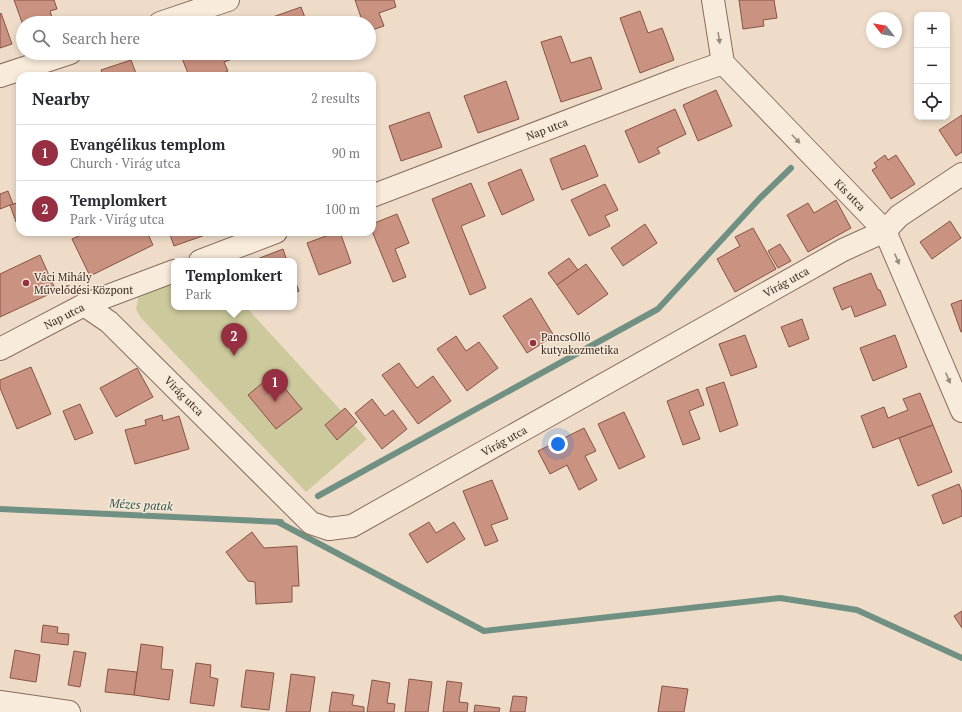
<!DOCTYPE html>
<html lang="en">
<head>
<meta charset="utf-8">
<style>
  body { margin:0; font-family:"PT Serif",serif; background:#f7f7f7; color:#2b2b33 }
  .controls { position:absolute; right:12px; top:12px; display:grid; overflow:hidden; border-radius:8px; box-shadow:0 2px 6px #0003 }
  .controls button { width:36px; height:36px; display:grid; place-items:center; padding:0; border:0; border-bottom:1px solid #e1e1e2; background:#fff; color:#2b2b33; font:20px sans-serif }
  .compass { position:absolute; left:866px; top:12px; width:36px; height:36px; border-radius:50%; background:#fff; box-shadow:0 2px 6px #0003; rotate:301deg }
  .you { position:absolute; left:558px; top:444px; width:14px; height:14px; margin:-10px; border:3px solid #fff; border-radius:50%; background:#1a73e8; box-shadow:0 0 0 6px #1a73e833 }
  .badge { display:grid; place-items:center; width:26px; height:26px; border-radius:50%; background:#972f42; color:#fff; font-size:13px; font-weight:700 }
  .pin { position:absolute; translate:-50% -33px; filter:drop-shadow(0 1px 2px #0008) }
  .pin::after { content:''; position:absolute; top:21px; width:14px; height:12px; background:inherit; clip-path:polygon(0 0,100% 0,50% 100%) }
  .popup { position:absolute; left:171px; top:258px; width:126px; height:52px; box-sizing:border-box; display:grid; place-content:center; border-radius:8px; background:#fff; filter:drop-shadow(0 1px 3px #0005); font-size:13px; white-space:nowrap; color:#7c7c81 }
  .popup b { font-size:15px; color:#2b2b33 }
  .popup::after { content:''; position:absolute; left:50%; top:100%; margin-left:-8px; border:8px solid transparent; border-top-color:#fff }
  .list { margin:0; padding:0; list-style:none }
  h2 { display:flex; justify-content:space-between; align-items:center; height:52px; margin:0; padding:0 16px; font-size:17px }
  h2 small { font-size:13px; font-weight:400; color:#7c7c81 }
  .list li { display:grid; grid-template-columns:26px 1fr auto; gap:12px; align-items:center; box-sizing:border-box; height:56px; padding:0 16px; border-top:1px solid #e1e1e2 }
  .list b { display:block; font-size:15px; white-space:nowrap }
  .list p { margin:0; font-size:13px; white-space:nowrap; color:#7c7c81 }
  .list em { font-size:13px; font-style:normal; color:#7c7c81 }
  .icon { flex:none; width:22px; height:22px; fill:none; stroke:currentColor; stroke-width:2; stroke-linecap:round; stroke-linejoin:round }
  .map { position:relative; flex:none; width:962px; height:712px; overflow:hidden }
  .search { position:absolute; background:#fff; box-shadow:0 2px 6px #0003; left:16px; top:16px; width:360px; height:44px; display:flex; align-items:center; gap:10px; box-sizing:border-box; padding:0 14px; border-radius:22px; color:#7c7c81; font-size:15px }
  .panel { position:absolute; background:#fff; box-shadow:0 2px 6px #0003; left:16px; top:72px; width:360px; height:164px; border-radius:12px }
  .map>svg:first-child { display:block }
  .green { fill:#ccc99c }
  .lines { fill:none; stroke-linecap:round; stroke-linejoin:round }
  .stream { stroke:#709083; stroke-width:6 }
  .building { fill:#ca9280; stroke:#885344 }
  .minor-casing { stroke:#896d5e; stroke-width:24 }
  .minor { stroke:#f8ebdc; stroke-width:22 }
  .oneway { fill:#998a7e }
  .poi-dot { fill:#972f42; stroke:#f5e8d8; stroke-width:1.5 }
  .labels { text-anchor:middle; stroke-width:3; stroke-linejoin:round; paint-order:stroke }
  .street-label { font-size:11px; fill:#3a2921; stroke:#f5e8d8 }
  .poi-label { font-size:11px; fill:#3a2921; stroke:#f5e8d8; text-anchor:start }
  .water-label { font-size:12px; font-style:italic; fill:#315950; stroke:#f5e8d8 }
</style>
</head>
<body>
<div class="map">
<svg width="962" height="712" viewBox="0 0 962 712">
  <rect width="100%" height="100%" fill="#eedcc9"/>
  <path class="green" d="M174 280V307H246L367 439 306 492 141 318 136 309 139 295Z"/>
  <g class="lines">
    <g class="stream">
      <path d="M318 496 658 309 760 198 791 168"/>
      <path d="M0 509 281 522"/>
      <path d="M278 522 484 631 780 598 857 610 962 658"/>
    </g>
  </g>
  <g class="building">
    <path d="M14 0H54L57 9 50 11 54 23H23V25Z"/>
    <path d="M355 0H394L396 7 379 13 384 26 369 31V23H363Z"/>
    <path d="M739 0H774L777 18 763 20 764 26 743 29Z"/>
    <path d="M301 7 307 23H268L267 19Z"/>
    <path d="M640 11 648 33 662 28 674 60 640 73 620 18Z"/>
    <path d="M1 13 12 44 0 48V14Z"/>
    <path d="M561 36 571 63 591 57 602 89 561 102 541 42Z"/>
    <path d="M180 53H233L235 58 224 62 228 71 216 76H189Z"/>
    <path d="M131 60 137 76H103L101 70Z"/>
    <path d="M506 81 519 119 478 133 464 96Z"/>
    <path d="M716 90 732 126 698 141 683 105Z"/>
    <path d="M675 109 686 134 657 148 660 153 639 163 625 131Z"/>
    <path d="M429 112 442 147 401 161 389 126Z"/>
    <path d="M962 115V152L956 156 939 130Z"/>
    <path d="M585 145 598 176 562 190 550 159Z"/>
    <path d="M885 155 888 160 896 155 915 184 891 199 872 170 877 167 874 163Z"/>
    <path d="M521 169 534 200 502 215 488 183Z"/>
    <path d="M471 183 485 216 461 226 486 288 470 295 432 199Z"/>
    <path d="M605 184 618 210 605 216 610 226 589 236 571 200Z"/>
    <path d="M8 191 13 204 0 209V194Z"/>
    <path d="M836 200 851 228 808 252 787 215 808 203 814 213Z"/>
    <path d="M20 202V221L16 222 10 205Z"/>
    <path d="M397 214 409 243 395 249 406 277 393 282 372 231V224Z"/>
    <path d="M950 221 961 238 932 259 920 242Z"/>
    <path d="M645 224 657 243 623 266 611 248Z"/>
    <path d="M753 228 776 269 735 292 717 259 740 246 735 237Z"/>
    <path d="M87 232H147L153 245 90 276 72 239Z"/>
    <path d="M169 232H211V233L174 246Z"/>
    <path d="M337 232H340L351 263 319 275 307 243Z"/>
    <path d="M780 244 791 261 778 268 768 251Z"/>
    <path d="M283 249 287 261H252Z"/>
    <path d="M40 255 56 291 0 317V274Z"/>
    <path d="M569 258 578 270 557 285 548 273Z"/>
    <path d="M586 264 608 294 578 315 557 285Z"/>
    <path d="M871 273 878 290H880L886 305 855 317 851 306 842 310 833 288Z"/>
    <path d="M294 278 299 291 294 293Z"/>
    <path d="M531 298 554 336 527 353 503 316Z"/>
    <path d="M962 300V332H961L951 304Z"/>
    <path d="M802 319 809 339 789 347 781 327Z"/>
    <path d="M745 335 757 367 731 376 719 344Z"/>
    <path d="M895 335 907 367 873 381 860 348Z"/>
    <path d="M456 336 466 351 479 342 498 368 467 391 437 349Z"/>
    <path d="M399 363 417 388 433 376 451 401 418 424 382 375Z"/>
    <path d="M31 367 51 414 17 429 0 388V380Z"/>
    <path d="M137 368 153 397 116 417 100 388Z"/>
    <path d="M273 374 302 409 276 429 248 395Z"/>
    <path d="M724 382 738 425 720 432 706 388Z"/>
    <path d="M698 389 704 405 689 411 700 439 683 445 667 401Z"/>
    <path d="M920 393 933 425 873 448 861 416 884 407 888 418 908 410 903 399Z"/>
    <path d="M372 399 385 416 393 410 407 429 382 449 355 413Z"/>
    <path d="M80 404 93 433 75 440 63 411Z"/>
    <path d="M345 408 357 422 337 440 325 425Z"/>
    <path d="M624 412 645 457 619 469 598 424Z"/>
    <path d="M162 415 163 421 179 416 189 449 135 464 125 430 146 425 145 420Z"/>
    <path d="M933 425 952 472 918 486 899 438Z"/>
    <path d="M584 428 596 451 585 456 597 480 579 490 567 465 550 474 538 451Z"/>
    <path d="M492 480 508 519 491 525 498 541 485 546 463 491Z"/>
    <path d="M959 484 962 492V516L943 524 932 495Z"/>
    <path d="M429 522 436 533 454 522 465 539 427 563 409 534Z"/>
    <path d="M252 532 264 548 297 546 299 586H292V602L256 604 255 582 248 581 226 552Z"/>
    <path d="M962 611V628L954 616Z"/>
    <path d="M43 625 58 627 57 633 69 634 68 645 41 642Z"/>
    <path d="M141 644 163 647 161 669 173 670 169 700 134 695Z"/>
    <path d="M15 650 40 655 36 682 10 678Z"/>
    <path d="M74 651 86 653 80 687 68 685Z"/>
    <path d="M196 663 211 665 210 677 218 679 214 706 190 703Z"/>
    <path d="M108 669 137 672 134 695 105 692Z"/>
    <path d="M246 670 274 673 269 710 241 707Z"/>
    <path d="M291 674 315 677 310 712H286Z"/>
    <path d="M409 679 432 682 428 712H405Z"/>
    <path d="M372 680 390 683 387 703 395 704 394 712H367Z"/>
    <path d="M447 681 462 683 459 702 468 703 467 712H443Z"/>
    <path d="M662 686 688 689 684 712H658Z"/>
    <path d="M332 692 354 695 352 705 364 707V712H329Z"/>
    <path d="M513 696 527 697 525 712H510Z"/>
    <path d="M475 705 500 708 499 712H474Z"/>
  </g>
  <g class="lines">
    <defs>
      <g id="minor">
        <path d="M713 0 723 63 885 231 962 411"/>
        <path d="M160 23 228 0"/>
        <path d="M0 76 70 53"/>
        <path d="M372 196 683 77 723 63"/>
        <path d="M200 261 276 232"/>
        <path d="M84 305 109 322 311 523 329 529 352 526 843 250 885 231 899 216 962 174"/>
        <path d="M0 349 84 305 174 271"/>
        <path d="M0 702 69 712"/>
      </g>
    </defs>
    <use href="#minor" class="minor-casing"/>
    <use href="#minor" class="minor"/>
  </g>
  <defs><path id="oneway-solid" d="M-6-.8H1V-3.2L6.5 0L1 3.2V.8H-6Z"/></defs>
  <g class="oneway">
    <use href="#oneway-solid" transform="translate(719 38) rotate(81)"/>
    <use href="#oneway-solid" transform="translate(796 139) rotate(46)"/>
    <use href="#oneway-solid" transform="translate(897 259) rotate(67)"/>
    <use href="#oneway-solid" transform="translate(948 378) rotate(67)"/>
  </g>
  <g class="poi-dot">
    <circle cx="26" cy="283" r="4"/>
    <circle cx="533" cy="343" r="4"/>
  </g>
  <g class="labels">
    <g class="street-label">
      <text transform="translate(547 129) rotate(-21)" y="4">Nap utca</text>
      <text transform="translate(850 195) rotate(46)" y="4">Kis utca</text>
      <text transform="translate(786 282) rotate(-29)" y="4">Virág utca</text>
      <text transform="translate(64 316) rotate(-27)" y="4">Nap utca</text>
      <text transform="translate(184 396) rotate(45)" y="4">Virág utca</text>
      <text transform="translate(504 441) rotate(-29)" y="4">Virág utca</text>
    </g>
    <g class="poi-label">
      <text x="34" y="281">Váci Mihály<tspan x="34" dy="13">Művelődési Központ</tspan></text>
      <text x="541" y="341">PancsOlló<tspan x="541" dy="13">kutyakozmetika</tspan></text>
    </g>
    <g class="water-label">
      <text transform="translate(141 505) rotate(3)" y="4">Mézes patak</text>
    </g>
  </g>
</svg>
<div class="controls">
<button>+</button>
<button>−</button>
<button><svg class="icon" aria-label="locate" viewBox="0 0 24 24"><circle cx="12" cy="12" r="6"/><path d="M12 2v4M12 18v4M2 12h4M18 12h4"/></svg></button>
</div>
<svg class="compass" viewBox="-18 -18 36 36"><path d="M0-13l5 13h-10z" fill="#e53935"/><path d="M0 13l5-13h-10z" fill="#7c7c81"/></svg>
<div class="you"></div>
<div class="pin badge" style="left:275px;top:402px">1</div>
<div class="pin badge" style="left:234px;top:356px">2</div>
<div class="popup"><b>Templomkert</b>Park</div>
<div class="search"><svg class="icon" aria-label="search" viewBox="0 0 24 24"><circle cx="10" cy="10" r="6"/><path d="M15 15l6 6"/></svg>Search here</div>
<section class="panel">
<h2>Nearby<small>2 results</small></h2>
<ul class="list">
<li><span class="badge">1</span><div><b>Evangélikus templom</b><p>Church · Virág utca</p></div><em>90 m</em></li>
<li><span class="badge">2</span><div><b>Templomkert</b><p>Park · Virág utca</p></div><em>100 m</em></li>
</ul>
</section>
</div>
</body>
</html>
